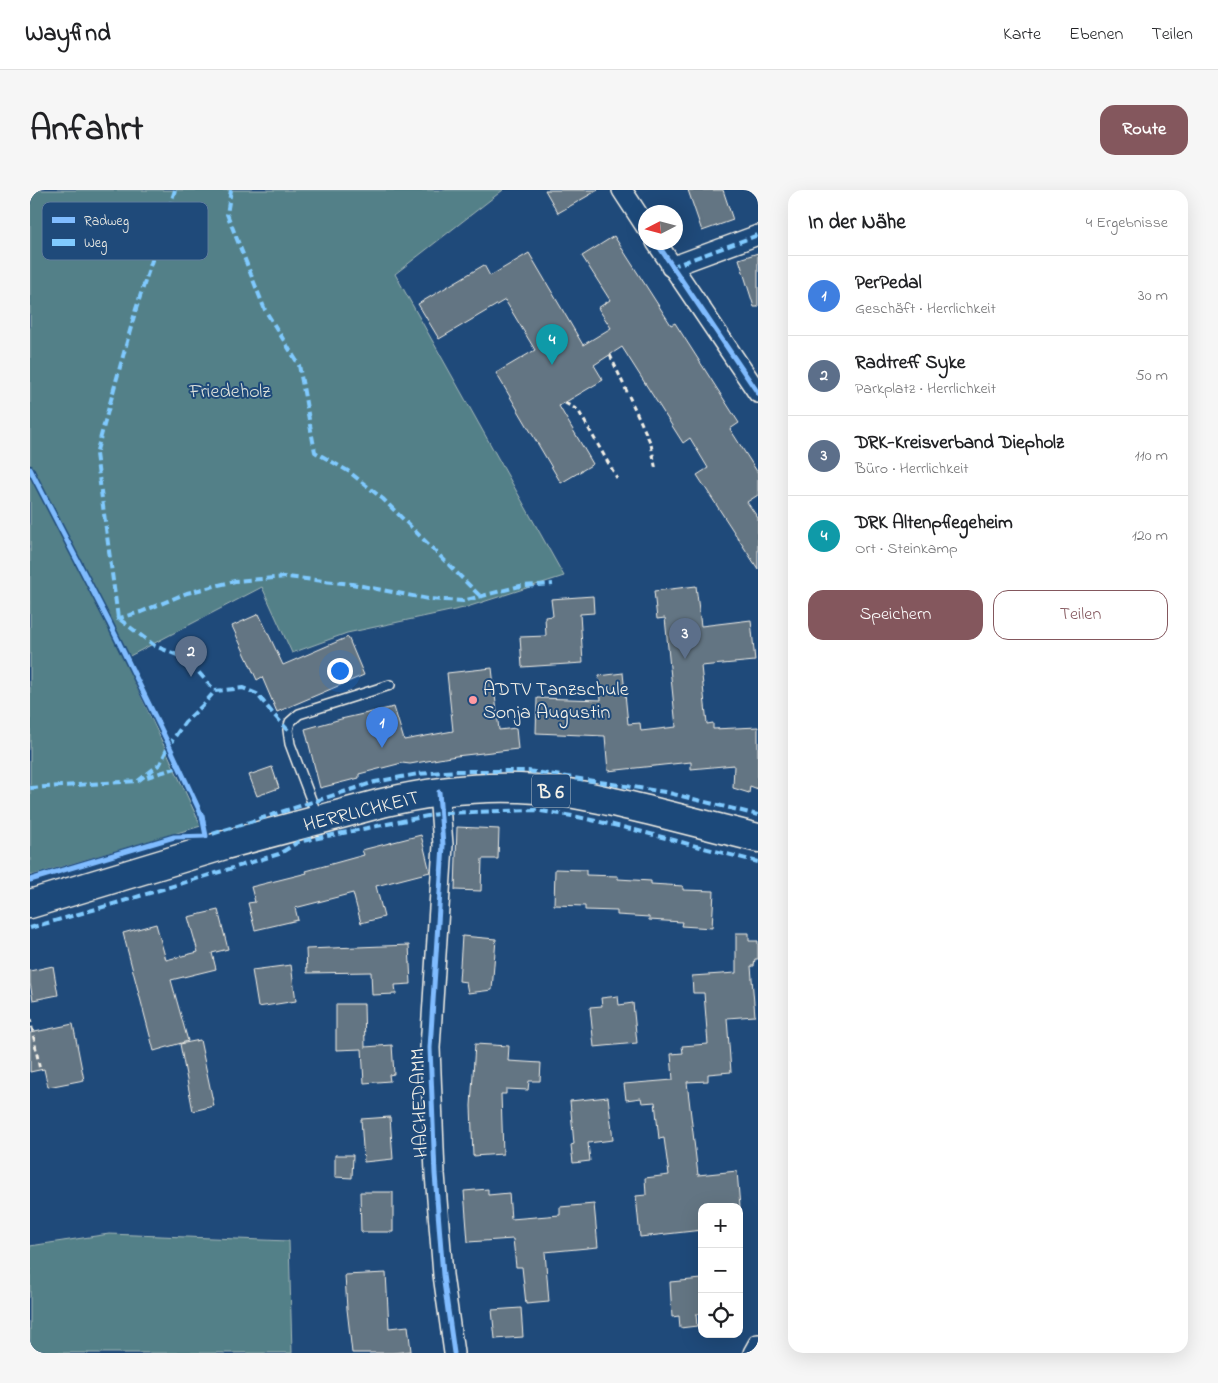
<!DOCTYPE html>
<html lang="de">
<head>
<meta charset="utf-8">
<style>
  body { margin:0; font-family:"Indie Flower",sans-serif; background:#f6f6f6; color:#202124 }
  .controls { position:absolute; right:15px; bottom:15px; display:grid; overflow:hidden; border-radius:10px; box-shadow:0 5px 20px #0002 }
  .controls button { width:45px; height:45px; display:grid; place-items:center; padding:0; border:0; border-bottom:1px solid #e0e0e0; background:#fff; color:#202124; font:25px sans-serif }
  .compass { position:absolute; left:608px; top:15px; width:45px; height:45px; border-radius:50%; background:#fff; box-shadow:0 5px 20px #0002; rotate:264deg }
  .you { position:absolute; left:309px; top:480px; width:18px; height:18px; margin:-12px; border:4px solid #fff; border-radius:50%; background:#1a73e8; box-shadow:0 0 0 8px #1a73e833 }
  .badge { display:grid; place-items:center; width:32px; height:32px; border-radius:50%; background:#84575d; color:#fff; font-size:16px; font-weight:700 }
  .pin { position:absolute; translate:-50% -41px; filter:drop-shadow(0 1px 2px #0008) }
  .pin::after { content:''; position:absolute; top:26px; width:18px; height:15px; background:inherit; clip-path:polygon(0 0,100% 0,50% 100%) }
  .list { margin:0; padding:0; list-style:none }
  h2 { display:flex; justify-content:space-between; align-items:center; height:65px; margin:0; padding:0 20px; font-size:21px }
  h2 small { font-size:16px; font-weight:400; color:#757577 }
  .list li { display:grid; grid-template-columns:32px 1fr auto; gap:15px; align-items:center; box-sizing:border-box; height:80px; padding:0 20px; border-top:1px solid #e0e0e0 }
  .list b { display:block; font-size:19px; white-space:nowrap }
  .list p { margin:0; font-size:16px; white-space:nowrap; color:#757577 }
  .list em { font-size:16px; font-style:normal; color:#757577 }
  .actions { display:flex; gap:10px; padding:15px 20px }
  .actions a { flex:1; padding:11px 0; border:1px solid #84575d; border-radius:15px; text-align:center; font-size:18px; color:#84575d }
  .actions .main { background:#84575d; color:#fff }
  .icon { flex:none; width:28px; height:28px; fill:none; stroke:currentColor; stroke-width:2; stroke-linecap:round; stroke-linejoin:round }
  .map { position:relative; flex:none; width:728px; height:1163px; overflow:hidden; border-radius:15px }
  header { display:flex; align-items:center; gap:30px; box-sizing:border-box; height:70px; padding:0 25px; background:#fff; border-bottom:1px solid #e0e0e0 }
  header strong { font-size:24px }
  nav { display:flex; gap:28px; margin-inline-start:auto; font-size:18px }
  .intro { display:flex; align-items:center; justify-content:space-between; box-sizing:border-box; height:120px; padding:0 30px }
  h1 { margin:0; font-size:35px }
  .button { padding:12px 22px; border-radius:15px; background:#84575d; color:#fff; font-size:18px; font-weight:700 }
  main { display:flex; gap:30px; padding:0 30px }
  aside { flex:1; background:#fff; border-radius:15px; box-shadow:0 5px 20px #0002 }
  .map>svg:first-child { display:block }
  .green { fill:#538088; stroke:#a4b8b8 }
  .building { fill:#637483; stroke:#f4f1e8 }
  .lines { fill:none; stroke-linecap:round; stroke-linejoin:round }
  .service-casing { stroke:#f4f1e8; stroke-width:12 }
  .minor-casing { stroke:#f4f1e8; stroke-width:22 }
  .primary-casing { stroke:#f4f1e8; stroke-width:31 }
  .path { stroke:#f4f1e8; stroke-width:3; stroke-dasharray:5 4; stroke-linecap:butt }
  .service { stroke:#1f4a7a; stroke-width:9 }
  .minor { stroke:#1f4a7a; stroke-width:19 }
  .primary { stroke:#1f4a7a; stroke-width:28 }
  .quiet { stroke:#80caff; stroke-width:4; stroke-dasharray:8 4; stroke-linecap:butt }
  .cycleway-casing { stroke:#1f4a7a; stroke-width:8 }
  .cycleway { stroke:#80bcff; stroke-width:5 }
  .poi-dot { fill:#ff9aa2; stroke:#1f4a7a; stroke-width:2 }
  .labels { text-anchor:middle; stroke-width:4; stroke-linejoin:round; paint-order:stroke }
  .shield { fill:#1f4a7a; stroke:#b4bfc7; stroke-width:1 }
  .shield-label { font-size:19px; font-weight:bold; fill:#f4f1e8 }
  .park-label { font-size:20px; fill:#dce0da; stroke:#1f4a7a }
  .poi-label { font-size:20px; fill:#f4f1e8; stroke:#1f4a7a; text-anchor:start }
  .street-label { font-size:20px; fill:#f4f1e8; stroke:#1f4a7a }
  .key { fill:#1f4a7a; stroke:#5f7c9b; stroke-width:1 }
  .key-label { font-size:14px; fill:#f4f1e8 }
</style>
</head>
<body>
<header>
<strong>Wayfind</strong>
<nav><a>Karte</a><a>Ebenen</a><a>Teilen</a></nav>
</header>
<div class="intro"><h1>Anfahrt</h1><a class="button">Route</a></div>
<main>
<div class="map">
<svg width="728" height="1163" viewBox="0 0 728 1163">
  <rect width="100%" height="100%" fill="#1f4a7a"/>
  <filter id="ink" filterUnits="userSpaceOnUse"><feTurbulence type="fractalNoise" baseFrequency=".02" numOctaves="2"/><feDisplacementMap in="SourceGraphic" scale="10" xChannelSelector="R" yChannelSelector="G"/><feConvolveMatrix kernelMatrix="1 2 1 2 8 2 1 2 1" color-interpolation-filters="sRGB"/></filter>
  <g filter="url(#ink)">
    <g class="green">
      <path d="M0 0H473L365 84 534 386 434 418 317 443 262 463 232 397 94 469 171 636 0 686Z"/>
      <path d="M79 1044 259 1051 262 1163H0V1056Z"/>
    </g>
    <g class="building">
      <path d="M515 0H568L528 23Z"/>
      <path d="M658 0H693L703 30 672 41Z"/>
      <path d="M584 46 641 135 645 133 709 233 700 239 728 283V305L717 312 728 328V379L667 285 678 278 660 248 653 253 592 157 564 175 573 190 529 216 563 274 531 293 466 183 505 160 475 110 409 149 388 114 454 75 460 86 499 63 553 155 581 138 568 118 580 110 552 66Z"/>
      <path d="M728 63V117H724L709 69Z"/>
      <path d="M666 396 671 436 721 430 725 471 671 476 677 534 683 533V539L728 537V599L720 596 719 603 703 598 704 575 661 579V572L578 581 575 546 506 543 507 508 571 510 569 486 593 483 598 534 610 533 611 541 646 537 635 428 627 429 624 401Z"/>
      <path d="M563 406 564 423 550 424 553 473 492 477 490 447 516 446 515 427 523 426 521 409Z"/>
      <path d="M229 424 253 475 318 447 334 485 247 522 232 487 227 490 202 436Z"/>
      <path d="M462 478 469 540 486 538 488 559 426 566 380 574 372 573 329 584V588L290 598 275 539 311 529 364 517 374 550 423 541 417 483Z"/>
      <path d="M242 577 249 598 227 606 219 585Z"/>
      <path d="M427 637 469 639 468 669H452L451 701 425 700Z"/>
      <path d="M391 645 400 682 346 696 354 727 331 733 323 703 265 718 268 730 225 740 218 713 225 712 221 697 277 683 276 681 334 665 332 660Z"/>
      <path d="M525 679 556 680V685L588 686V689L621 691V694L653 696V700L684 701 682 738 651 736 652 732 619 730V727L587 725V721L555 720V716L524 715Z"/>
      <path d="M188 720 198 759 182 763 186 779 141 790 158 851 124 861 93 743 126 734 136 770 168 762 158 727Z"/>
      <path d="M706 743H719V751H728V769H725L724 776H721L725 826 697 828 701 882 678 884V891L657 892 668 985 707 981 710 1017H672V1040L610 1047 606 1006 616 1005 615 988 639 985 634 948 629 949 625 912 612 913 611 908 596 910 594 894 643 890 641 864 653 863 652 856 678 854 674 803H663L662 786 706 783Z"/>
      <path d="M432 746 466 749 462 800 438 803 436 792 429 791Z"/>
      <path d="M379 755 381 794 365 795 366 804 342 805 341 782 277 783 276 759Z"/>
      <path d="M261 775 266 811 228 817 222 780Z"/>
      <path d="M23 776 28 805 3 810 0 793V781Z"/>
      <path d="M588 806 589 815 603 813 607 853 564 857 560 817 572 816 571 808Z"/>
      <path d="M306 814H334L335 857 362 855 364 884 359 885 360 891 334 893 332 859 306 860Z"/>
      <path d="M43 834 54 890 18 897 14 879 0 882V843Z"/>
      <path d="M170 850 184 916 163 921 150 854Z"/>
      <path d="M445 854 479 856 478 871 511 873 510 891H499L498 900 476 899V904H471L473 964 443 966 441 916Z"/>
      <path d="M578 907 583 950 558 953 560 971 543 973 541 955 544 954 540 911Z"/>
      <path d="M360 927 363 969 334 972 331 929Z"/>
      <path d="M305 965H323L322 988 305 987Z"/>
      <path d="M458 999V1005L479 1003 481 1029 530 1025V1017L564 1014 568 1057 515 1062 519 1112 496 1114 492 1077H486L483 1049 438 1052 434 1001Z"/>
      <path d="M330 1002H363V1042H331Z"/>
      <path d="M356 1083 359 1138 378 1136 381 1161 362 1163H322L317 1119 315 1085Z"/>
      <path d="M672 1089V1124H666L667 1136 650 1138 649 1126 642 1127 640 1092Z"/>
      <path d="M491 1118 493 1147 465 1149 462 1120Z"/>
    </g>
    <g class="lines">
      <defs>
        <path id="service" d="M288 628 260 554 258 540 260 532 269 524 360 495"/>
        <g id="minor">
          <path d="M592 0 616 37"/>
          <path d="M626 52 728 203"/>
          <path d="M641 77 728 45"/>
          <path d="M409 602 413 655 400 858 405 984 413 1085 424 1163"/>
          <path d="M723 1163 728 1154"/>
        </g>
        <path id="primary" d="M0 714 195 655 352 613C402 601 454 595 506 599 545 602 584 612 621 621 657 630 693 639 728 648"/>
      </defs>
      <use href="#service" class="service-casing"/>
      <use href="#minor" class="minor-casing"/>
      <use href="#primary" class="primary-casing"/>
      <g class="path">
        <path d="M580 165 621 254 626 281"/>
        <path d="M535 213 548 220 587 288"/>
        <path d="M0 828 10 880"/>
      </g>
      <use href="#service" class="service"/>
      <use href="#minor" class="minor"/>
      <use href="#primary" class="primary"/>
      <g class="quiet">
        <path d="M145 0 106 119 66 264 88 428 125 456 157 469 185 501"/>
        <path d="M201 0 197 24 235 120 269 175 285 262 318 281 353 309 450 406"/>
        <path d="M641 77 728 45"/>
        <path d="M86 429 111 422 157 403 205 391 257 387 322 394 398 409 433 411 490 396 523 394"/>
        <path d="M117 587 149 577"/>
        <path d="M0 598 108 591 130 574 139 555 155 532 172 516 185 501 213 498 227 504 244 525 258 540"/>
        <path d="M171 646H176L345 592 388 584 427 581H498L635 602 728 625"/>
        <path d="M0 738 80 715 249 664 268 652 412 623 505 620 548 627 601 639 728 672"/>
      </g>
      <defs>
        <g id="cycleway">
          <path d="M626 52 728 203"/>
          <path d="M0 279 79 432 139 555 172 626 176 646 144 647 0 690"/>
          <path d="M409 602 413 655 400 858 405 984 413 1085 424 1163"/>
        </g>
      </defs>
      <use href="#cycleway" class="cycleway-casing"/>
      <use href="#cycleway" class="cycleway"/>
    </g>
  </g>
  <circle class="poi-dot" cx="443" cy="510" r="5"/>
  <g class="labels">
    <rect class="shield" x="502" y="584.5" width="38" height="33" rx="4"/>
    <g class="shield-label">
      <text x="521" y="608">B 6</text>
    </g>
    <g class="park-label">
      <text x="200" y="207">Friedeholz</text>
    </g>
    <g class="poi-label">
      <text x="453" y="505">ADTV Tanzschule<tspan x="453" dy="23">Sonja Augustin</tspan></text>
    </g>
    <g class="street-label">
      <text transform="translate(331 620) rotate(-14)" y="7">HERRLICHKEIT</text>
      <text transform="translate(388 913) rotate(-92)" y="7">HACHEDAMM</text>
    </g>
  </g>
  <rect x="12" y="12" width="166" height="58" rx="8" class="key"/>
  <rect x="22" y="27" width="23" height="6" fill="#80bcff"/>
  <rect x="22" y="49" width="23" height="7" fill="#80caff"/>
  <g class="key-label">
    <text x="54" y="35">Radweg</text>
    <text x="54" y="57">Weg</text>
  </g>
</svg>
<div class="controls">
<button>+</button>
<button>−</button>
<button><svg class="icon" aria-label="locate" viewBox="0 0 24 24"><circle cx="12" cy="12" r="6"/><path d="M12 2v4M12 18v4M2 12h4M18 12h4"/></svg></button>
</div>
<svg class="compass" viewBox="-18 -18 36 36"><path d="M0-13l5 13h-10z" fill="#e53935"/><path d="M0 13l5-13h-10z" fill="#757577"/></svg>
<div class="you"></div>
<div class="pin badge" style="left:352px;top:558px;background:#3f7fe0">1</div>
<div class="pin badge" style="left:161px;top:487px;background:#5c6f8a">2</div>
<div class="pin badge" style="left:655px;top:469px;background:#5c6f8a">3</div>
<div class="pin badge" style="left:522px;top:175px;background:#0f9aa8">4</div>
</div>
<aside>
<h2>In der Nähe<small>4 Ergebnisse</small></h2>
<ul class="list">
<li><span class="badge" style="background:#3f7fe0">1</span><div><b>PerPedal</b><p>Geschäft · Herrlichkeit</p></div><em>30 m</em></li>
<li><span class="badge" style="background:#5c6f8a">2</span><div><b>Radtreff Syke</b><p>Parkplatz · Herrlichkeit</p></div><em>50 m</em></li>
<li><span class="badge" style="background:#5c6f8a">3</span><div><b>DRK-Kreisverband Diepholz</b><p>Büro · Herrlichkeit</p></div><em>110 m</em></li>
<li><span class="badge" style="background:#0f9aa8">4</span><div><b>DRK Altenpflegeheim</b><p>Ort · Steinkamp</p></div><em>120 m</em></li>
</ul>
<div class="actions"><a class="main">Speichern</a><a>Teilen</a></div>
</aside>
</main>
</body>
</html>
